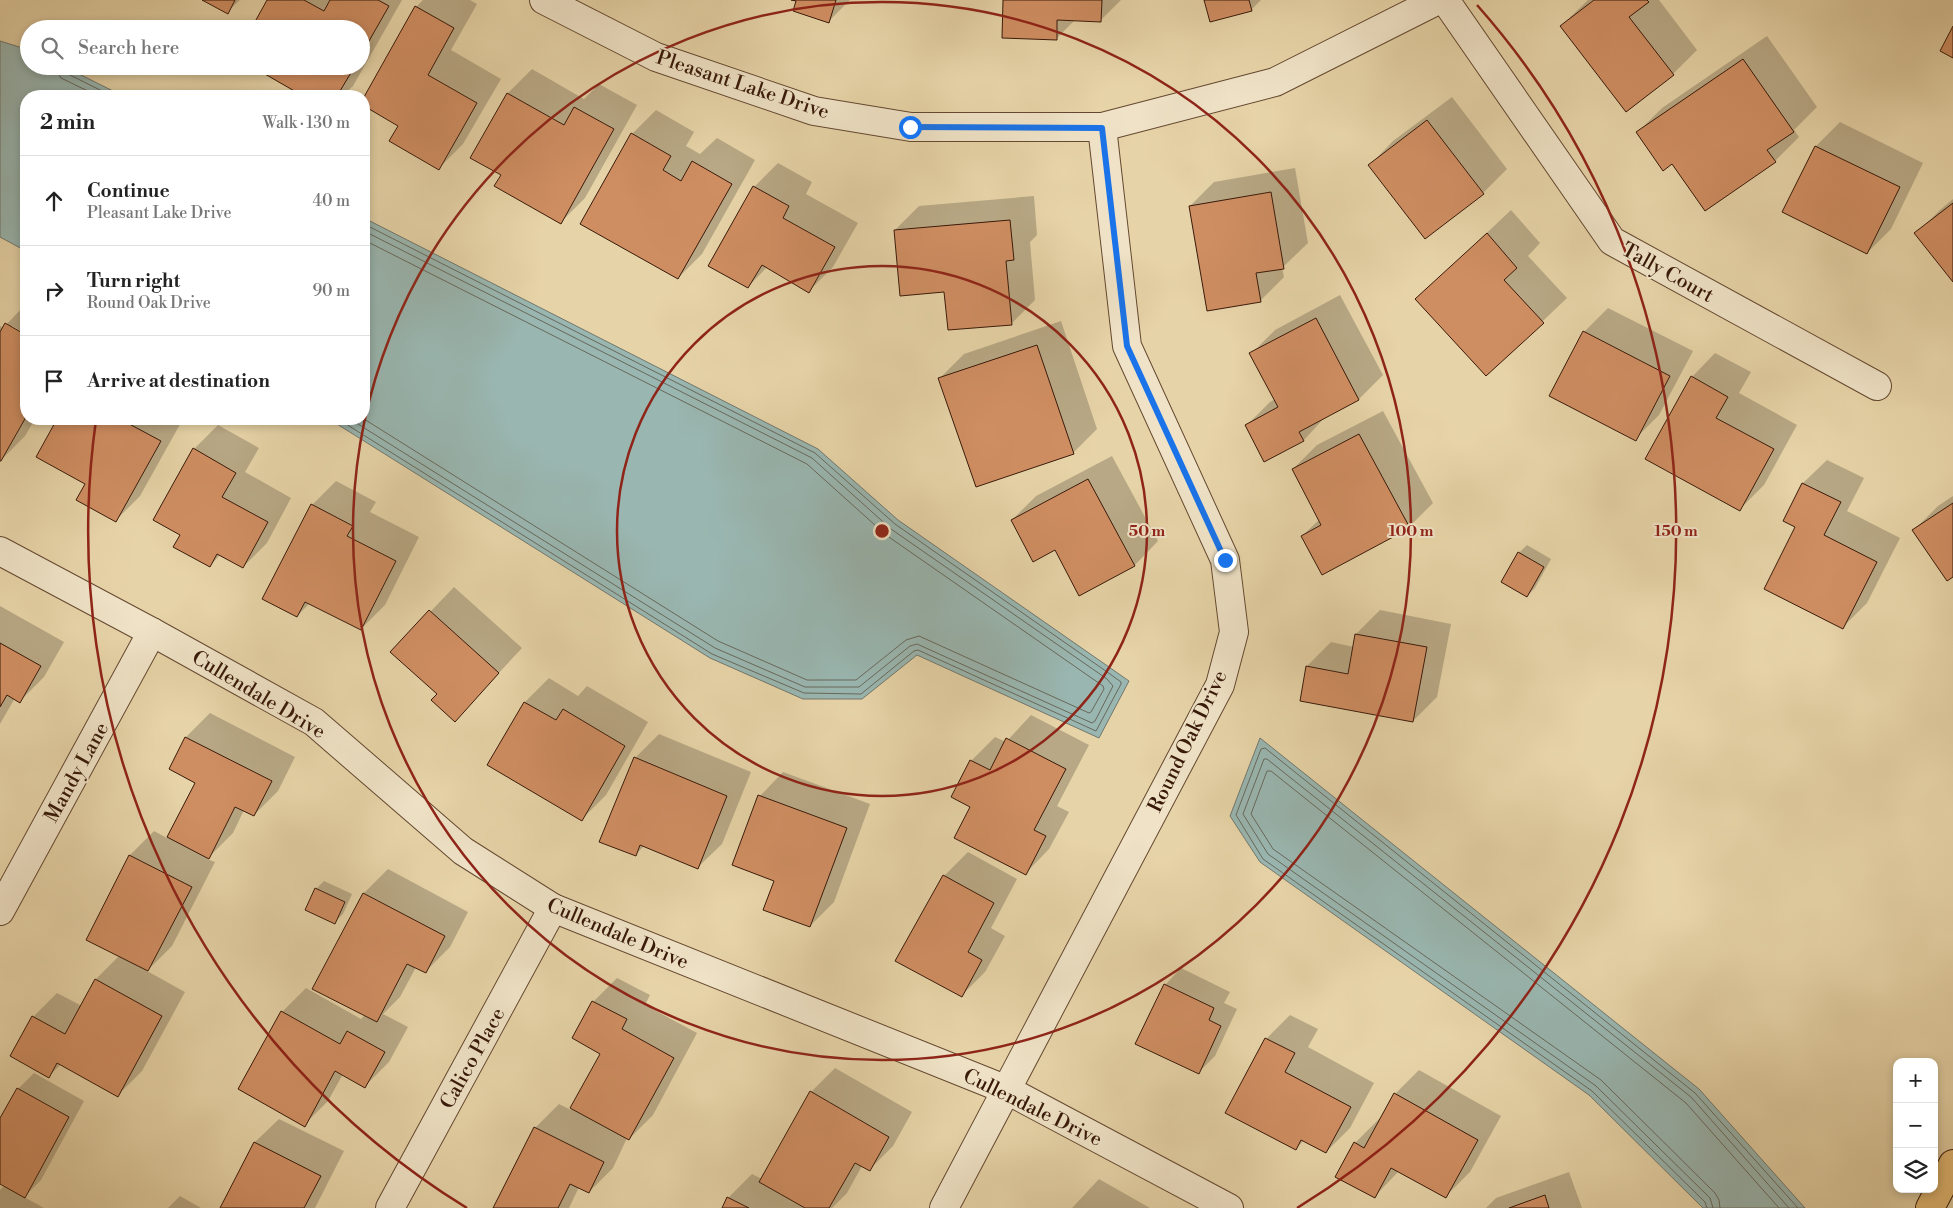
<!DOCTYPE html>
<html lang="en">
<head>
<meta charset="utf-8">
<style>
  body { margin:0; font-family:"Libre Bodoni",serif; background:#f6f6f6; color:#222 }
  .controls { position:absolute; right:15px; bottom:15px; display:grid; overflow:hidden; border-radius:10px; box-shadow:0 2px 8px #0003 }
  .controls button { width:45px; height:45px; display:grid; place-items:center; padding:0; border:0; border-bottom:1px solid #e0e0e0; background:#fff; color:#222; font:25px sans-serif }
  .stop { position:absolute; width:15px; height:15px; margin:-11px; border:4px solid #1a73e8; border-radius:50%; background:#fff }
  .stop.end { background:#1a73e8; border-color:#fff; box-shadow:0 1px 5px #0008 }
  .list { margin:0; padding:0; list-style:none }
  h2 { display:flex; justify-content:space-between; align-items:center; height:65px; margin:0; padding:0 20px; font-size:21px }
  h2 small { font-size:16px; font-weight:400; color:#767676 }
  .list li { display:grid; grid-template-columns:32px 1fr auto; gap:15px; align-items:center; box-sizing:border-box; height:90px; padding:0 20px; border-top:1px solid #e0e0e0 }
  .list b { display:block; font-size:19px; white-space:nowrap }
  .list p { margin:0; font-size:16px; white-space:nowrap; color:#767676 }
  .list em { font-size:16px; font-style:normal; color:#767676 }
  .icon { flex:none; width:28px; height:28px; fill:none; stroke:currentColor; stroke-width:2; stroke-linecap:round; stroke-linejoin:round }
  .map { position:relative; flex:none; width:1953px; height:1208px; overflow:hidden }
  .search { position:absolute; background:#fff; box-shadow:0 2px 8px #0003; left:20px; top:20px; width:350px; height:55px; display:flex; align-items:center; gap:12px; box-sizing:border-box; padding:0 18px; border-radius:28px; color:#767676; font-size:19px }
  .panel { position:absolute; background:#fff; box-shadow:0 2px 8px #0003; left:20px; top:90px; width:350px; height:335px; border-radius:20px }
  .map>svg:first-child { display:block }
  .water { fill:#99b6b0; stroke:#72776d }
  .shadow { fill:#0003 }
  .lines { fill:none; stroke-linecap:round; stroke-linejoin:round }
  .shore { stroke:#68685c; stroke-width:1 }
  .building { fill:#cf8e62; stroke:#381909 }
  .minor-casing { stroke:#644830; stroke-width:30 }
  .primary-casing { stroke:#381909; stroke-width:30 }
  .minor { stroke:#efe2c6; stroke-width:28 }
  .primary { stroke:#e3ba74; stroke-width:28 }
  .route { stroke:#1a73e8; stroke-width:6 }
  .ring { fill:none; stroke:#8f2418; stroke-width:2.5 }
  .labels { text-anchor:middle; stroke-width:4; stroke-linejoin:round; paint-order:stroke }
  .street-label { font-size:20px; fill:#381909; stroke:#efe2c6 }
  .centre { fill:#8f2418; stroke:#efe2c6; stroke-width:2.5 }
  .ring-label { font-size:15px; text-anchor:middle; font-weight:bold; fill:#8f2418; stroke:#efe2c6; stroke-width:4; stroke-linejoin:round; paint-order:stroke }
</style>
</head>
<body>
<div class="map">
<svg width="1953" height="1208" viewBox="0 0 1953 1208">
  <rect width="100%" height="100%" fill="#e6d3a7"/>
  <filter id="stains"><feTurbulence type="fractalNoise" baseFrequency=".004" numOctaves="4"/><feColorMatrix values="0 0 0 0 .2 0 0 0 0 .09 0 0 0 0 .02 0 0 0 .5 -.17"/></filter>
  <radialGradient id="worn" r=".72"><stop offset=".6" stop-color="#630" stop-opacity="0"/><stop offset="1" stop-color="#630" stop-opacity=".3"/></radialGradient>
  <g class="water">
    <path d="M0 41 29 50V66H63L123 96H26V251L0 237Z"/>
    <path d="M364 218 818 449 898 520 1129 681 1099 738 917 655 862 699H803L710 658 329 419H364Z"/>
    <path d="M1260 738 1699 1089 1805 1208H1703L1589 1095 1260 862 1230 816Z"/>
  </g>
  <g class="shadow">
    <path d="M205 0H240L227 12Z"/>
    <path d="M269 0H402L353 86 342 96H306L253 66H361V29Z"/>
    <path d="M423 0H470L477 4 451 50 501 79 463 144 439 168 400 125 364 105V100L416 7Z"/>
    <path d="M795 0H850L829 21Z"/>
    <path d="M1004 0H1121L1101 20H1075L1056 39Z"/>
    <path d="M1205 0H1261L1251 10Z"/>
    <path d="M1588 0H1659L1697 50 1673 74 1561 26Z"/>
    <path d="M1767 36 1817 107 1794 130 1799 137 1775 161 1672 163 1638 132 1662 108Z"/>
    <path d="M532 69 584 99 599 84 637 105 585 198 561 222 502 174 508 93Z"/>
    <path d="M1452 97 1507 169 1483 193 1370 165 1393 141Z"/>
    <path d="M656 110 694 132 686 146 700 154 717 138 755 160 702 254 678 278 632 134Z"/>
    <path d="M1840 122 1923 163 1891 229 1867 253 1783 212 1816 146Z"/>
    <path d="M778 163 812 182 806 194 858 223 833 267 809 291 767 267 748 287 754 187Z"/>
    <path d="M1295 168 1308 243 1282 268 1284 277 1260 301 1190 206 1214 182Z"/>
    <path d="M1034 196 1037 235 1030 242 1035 300 1011 324 946 291 895 230 919 206Z"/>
    <path d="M1953 199V280L1916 234 1940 210Z"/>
    <path d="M1511 210 1540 243 1528 256 1567 298 1486 375 1417 299Z"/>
    <path d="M1340 295 1383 375 1359 399 1327 415 1304 440 1265 461 1246 426 1270 402 1275 399 1251 354 1275 330Z"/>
    <path d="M26 304V334L12 326V329L26 337V419H35L25 436 1 460 0 326 3 328Z"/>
    <path d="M1608 308 1693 351 1659 415 1635 439 1584 332Z"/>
    <path d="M1061 321 1097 429 1073 453 940 378 964 354Z"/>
    <path d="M1715 353 1751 372 1739 393 1797 425 1764 485 1740 509 1692 377Z"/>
    <path d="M1383 411 1433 503 1409 527 1302 536 1320 519 1293 469 1317 445Z"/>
    <path d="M58 419H183L140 496 116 520 87 483 38 457Z"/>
    <path d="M218 425 259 448 245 472 291 498 267 543 243 567 221 554 210 566 182 535 194 449Z"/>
    <path d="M1112 456 1158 541 1135 565 1080 594 1055 548 1012 520 1036 496Z"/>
    <path d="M1827 460 1864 478 1847 511 1900 538 1867 603 1843 627 1797 527 1785 520 1803 483Z"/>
    <path d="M336 481 376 502 370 512 419 537 385 605 361 629 310 603 297 616 312 505Z"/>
    <path d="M1953 496V575L1914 530 1938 506Z"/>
    <path d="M1527 545 1551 559 1535 588 1527 596 1519 553Z"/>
    <path d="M454 587 522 648 455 720 438 693 392 652Z"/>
    <path d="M0 606 64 642 44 677 20 701 15 698 0 724Z"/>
    <path d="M1380 610 1451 624 1437 697 1413 721 1307 666 1331 642 1354 647 1356 634Z"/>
    <path d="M549 678 578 696 587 686 648 722 606 795 582 819 489 764 525 702Z"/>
    <path d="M210 713 295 757 278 791 254 815 244 810 233 833 207 859 215 862 172 946 147 971 185 992 142 1071 118 1095 61 1064 49 1076 33 1017 57 993 82 1006 96 979 120 955 88 939 130 855 154 831 167 838 197 782 170 769 186 737Z"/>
    <path d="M1031 715 1089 745 1057 806 1069 812 1049 849 1026 873 972 806 971 761 995 737 1006 742Z"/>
    <path d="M659 734 751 772 722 844 698 867 644 846 635 855V758Z"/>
    <path d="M783 772 870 804 834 902 810 926 776 880 760 796Z"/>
    <path d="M968 852 1017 879 991 928 1005 936 985 972 961 996 944 876Z"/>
    <path d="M388 869 468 912 450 947 426 971 416 967 400 997 383 1014 408 1027 389 1062 365 1086 343 1074 328 1101 304 1125 282 1012 306 988 361 1019 365 1015 314 988 364 893Z"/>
    <path d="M324 881 352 894 343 914 335 922 316 889Z"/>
    <path d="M1181 968 1230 992 1224 1003 1237 1009 1215 1056 1198 1073 1165 985Z"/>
    <path d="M617 978 650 995 645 1005 697 1033 653 1115 629 1139 627 1138 613 1168 589 1192 579 1187 569 1208H494L535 1128 559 1104 571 1110 602 1054 574 1038 593 1002Z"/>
    <path d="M1290 1015 1318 1029 1308 1047 1374 1083 1350 1128 1326 1152 1304 1140 1296 1149 1226 1112 1266 1039Z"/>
    <path d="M835 1068 912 1112 893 1146 869 1170 862 1166 847 1193 832 1208H723L728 1198 752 1174 762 1179 811 1092Z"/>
    <path d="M1419 1070 1501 1116 1470 1172 1446 1196 1399 1171 1374 1197 1355 1143 1379 1119 1381 1120 1395 1094Z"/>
    <path d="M34 1073 84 1101 41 1180 24 1197 44 1208H0V1190L5 1185 0 1182V1121L18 1089Z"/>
    <path d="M279 1119 344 1151 315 1208H222L255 1142Z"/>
    <path d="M1569 1172 1582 1208H1486L1496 1198Z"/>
    <path d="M1099 1179 1150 1208H1072Z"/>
    <path d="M180 1196 201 1208H168Z"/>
  </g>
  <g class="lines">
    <g class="shore">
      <path d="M56 66 58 73 61 78 98 96"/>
      <path d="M63 66 66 73 112 96"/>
      <path d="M364 240 807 464 886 535 1103 686 1104 689 1091 712 1089 713 919 636 906 640 856 680H807L718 641 364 419"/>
      <path d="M338 419 712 654 804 693 861 694 914 651 918 650 1096 731 1121 684V682L1110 674 895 524 815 453 364 224"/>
      <path d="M350 419 715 648 805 687H859L910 646 917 644 1092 723 1095 721 1113 686 1107 679 891 529 812 458 364 231"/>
      <path d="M1707 1208 1705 1202 1592 1091 1263 859 1236 815 1261 749 1265 748 1695 1093 1798 1208"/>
      <path d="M1713 1208 1710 1198 1596 1086 1268 854 1243 814 1264 759H1267L1691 1097 1789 1208"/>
      <path d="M1720 1208 1719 1200 1715 1193 1601 1080 1273 849 1251 814 1267 771H1271L1686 1103 1779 1208"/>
    </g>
  </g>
  <g class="building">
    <path d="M202 0H235L228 14Z"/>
    <path d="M267 0H304L324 11 330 0H378L389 6 361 55V29H251Z"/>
    <path d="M791 0H836L829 23 793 11 796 1Z"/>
    <path d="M1003 0H1102L1101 22 1057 20V40L1002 38Z"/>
    <path d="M1204 0H1249L1252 11 1210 22Z"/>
    <path d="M1594 0H1647L1649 2 1629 17 1674 75 1626 112 1560 26Z"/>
    <path d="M415 6 454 28 428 75 477 103 439 170 389 141 398 126 364 106V97Z"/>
    <path d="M1953 26V58L1940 51Z"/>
    <path d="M1743 59 1794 132 1767 150 1776 162 1705 211 1672 164 1663 171 1636 132Z"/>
    <path d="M251 66H355L337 96H303Z"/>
    <path d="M507 93 564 125 574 107 614 129 561 224 494 186 501 175 470 158Z"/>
    <path d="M1427 120 1484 194 1425 239 1368 165Z"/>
    <path d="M631 133 671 156 663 170 681 181 692 161 732 184 678 279 580 224Z"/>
    <path d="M1815 146 1900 187 1867 254 1782 212Z"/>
    <path d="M753 186 789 206 783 218 835 247 809 293 762 265 748 288 708 266Z"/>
    <path d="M1271 192 1284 269 1256 273 1261 302 1207 311 1189 206Z"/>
    <path d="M1953 203V282L1914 233Z"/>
    <path d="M1010 220 1014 260 1006 261 1012 325 948 330 944 292 900 296 894 230Z"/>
    <path d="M1487 233 1517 268 1504 280 1544 323 1486 376 1415 299Z"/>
    <path d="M1316 318 1359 400 1299 432 1304 441 1264 462 1245 425 1278 407 1249 353Z"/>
    <path d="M5 323 26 335V417L1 461H0V332Z"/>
    <path d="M1583 331 1670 376 1636 441 1549 396Z"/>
    <path d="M1037 345 1074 454 976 487 938 378Z"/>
    <path d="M1691 376 1728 397 1716 418 1774 449 1740 511 1645 459Z"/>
    <path d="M57 419H75L83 423 85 419H120L161 441 116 522 76 500 85 484 36 457Z"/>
    <path d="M1359 434 1410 528 1322 575 1301 536 1321 525 1292 469Z"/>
    <path d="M193 448 236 473 222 497 268 522 243 568 217 554 210 567 173 547 180 535 153 520Z"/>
    <path d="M1088 479 1135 566 1079 596 1055 550 1033 562 1011 520Z"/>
    <path d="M1802 483 1841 502 1824 535 1877 562 1843 629 1764 589 1795 527 1783 521Z"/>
    <path d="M1953 503V577L1947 581 1912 530Z"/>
    <path d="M311 504 353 526 347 536 396 561 361 630 305 602 297 617 262 599Z"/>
    <path d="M1518 552 1544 567 1527 597 1501 582Z"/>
    <path d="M429 610 499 673 455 722 431 700 437 694 390 652Z"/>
    <path d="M1355 634 1427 647 1413 722 1300 701 1306 666 1348 674Z"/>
    <path d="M0 643 41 666 20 703 7 695 0 707Z"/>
    <path d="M524 702 556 720 563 709 625 746 582 821 487 765Z"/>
    <path d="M185 737 272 781 254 816 235 807 209 859 167 837 195 783 169 769Z"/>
    <path d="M1006 738 1066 769 1034 830 1046 836 1026 875 954 838 970 807 951 797 970 760 990 770Z"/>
    <path d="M634 757 727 796 698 869 640 845 636 856 599 842Z"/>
    <path d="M758 795 847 828 810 927 763 910 774 881 732 865Z"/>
    <path d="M129 855 192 887 148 971 86 940Z"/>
    <path d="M943 875 994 903 968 952 982 960 962 997 895 961Z"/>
    <path d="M315 888 345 902 335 924 305 910Z"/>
    <path d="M363 893 445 936 426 973 407 964 377 1022 312 989Z"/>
    <path d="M95 979 162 1016 118 1097 57 1063 49 1078 10 1056 32 1016 65 1034Z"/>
    <path d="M1164 984 1214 1008 1209 1020 1221 1026 1199 1074 1135 1044Z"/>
    <path d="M592 1001 627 1019 622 1029 674 1058 629 1140 570 1108 600 1054 572 1038Z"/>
    <path d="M281 1011 340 1044 347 1031 385 1052 365 1088 335 1071 305 1127 238 1089Z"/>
    <path d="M1265 1038 1295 1053 1285 1072 1351 1107 1326 1153 1301 1140 1296 1150 1225 1113Z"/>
    <path d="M17 1088 69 1117 25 1198 0 1184V1118Z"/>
    <path d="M810 1091 889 1137 870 1171 855 1163 829 1208H805L759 1182Z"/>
    <path d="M1394 1093 1478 1140 1446 1198 1391 1168 1375 1198 1335 1177 1354 1142 1364 1148Z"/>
    <path d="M534 1127 604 1162 589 1193 570 1184 558 1208H493Z"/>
    <path d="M254 1142 321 1176 304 1208H220Z"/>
    <path d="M1545 1195 1549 1208H1509Z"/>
    <path d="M727 1197 749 1208H722Z"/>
  </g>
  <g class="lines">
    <defs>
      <g id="minor">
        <path d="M544 0 656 57 814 111 911 127H1102L1275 82 1438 0"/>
        <path d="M1445 0 1612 241 1877 386"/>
        <path d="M0 551 152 632 314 722 463 851 553 908 1007 1090 1229 1208"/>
        <path d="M0 911 152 632"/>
        <path d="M390 1208 553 908"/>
        <path d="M944 1208 1220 685 1234 632 1225 560 1127 346 1102 127"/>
      </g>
      <path id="primary" d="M1930 1208 1953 1164"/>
    </defs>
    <use href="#minor" class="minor-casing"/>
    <use href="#primary" class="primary-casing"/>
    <use href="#minor" class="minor"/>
    <use href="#primary" class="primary"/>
  </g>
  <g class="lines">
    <path class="route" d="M910 127 1102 128 1127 346 1225 560"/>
  </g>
  <g class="ring">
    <circle cx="882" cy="531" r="265"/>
    <circle cx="882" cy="531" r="529"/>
    <path d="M467 1208A794 794 0 0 1 96 420M1477 5A794 794 0 0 1 1297 1208"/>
  </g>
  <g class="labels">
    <g class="street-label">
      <text transform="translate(743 84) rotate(18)" y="7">Pleasant Lake Drive</text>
      <text transform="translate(1668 272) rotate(29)" y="7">Tally Court</text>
      <text transform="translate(259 694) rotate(31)" y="7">Cullendale Drive</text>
      <text transform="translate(1187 741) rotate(-64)" y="7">Round Oak Drive</text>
      <text transform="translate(76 772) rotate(-61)" y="7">Mandy Lane</text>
      <text transform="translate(618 933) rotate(23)" y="7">Cullendale Drive</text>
      <text transform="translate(472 1058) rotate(-61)" y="7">Calico Place</text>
      <text transform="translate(1033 1107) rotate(26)" y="7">Cullendale Drive</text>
    </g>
  </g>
  <circle cx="882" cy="531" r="8" class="centre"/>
  <g class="ring-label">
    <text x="1147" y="536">50 m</text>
    <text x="1411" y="536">100 m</text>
    <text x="1676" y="536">150 m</text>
  </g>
  <rect width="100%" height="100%" filter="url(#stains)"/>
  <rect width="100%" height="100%" fill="url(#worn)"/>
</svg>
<div class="controls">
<button>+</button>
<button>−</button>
<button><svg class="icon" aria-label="layers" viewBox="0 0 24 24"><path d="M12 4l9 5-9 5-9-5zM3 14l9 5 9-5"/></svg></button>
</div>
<div class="stop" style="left:910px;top:127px"></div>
<div class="stop end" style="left:1225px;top:560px"></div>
<div class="search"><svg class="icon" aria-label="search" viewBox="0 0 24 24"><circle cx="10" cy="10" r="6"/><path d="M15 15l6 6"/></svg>Search here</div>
<section class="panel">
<h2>2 min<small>Walk · 130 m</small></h2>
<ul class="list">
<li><svg class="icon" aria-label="ahead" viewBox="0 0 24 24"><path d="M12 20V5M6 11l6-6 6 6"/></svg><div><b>Continue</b><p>Pleasant Lake Drive</p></div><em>40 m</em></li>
<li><svg class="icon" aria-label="right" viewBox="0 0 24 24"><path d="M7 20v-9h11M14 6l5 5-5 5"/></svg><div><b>Turn right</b><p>Round Oak Drive</p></div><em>90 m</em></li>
<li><svg class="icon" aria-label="arrive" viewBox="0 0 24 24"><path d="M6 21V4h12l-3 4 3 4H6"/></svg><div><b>Arrive at destination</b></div></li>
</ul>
</section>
</div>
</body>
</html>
